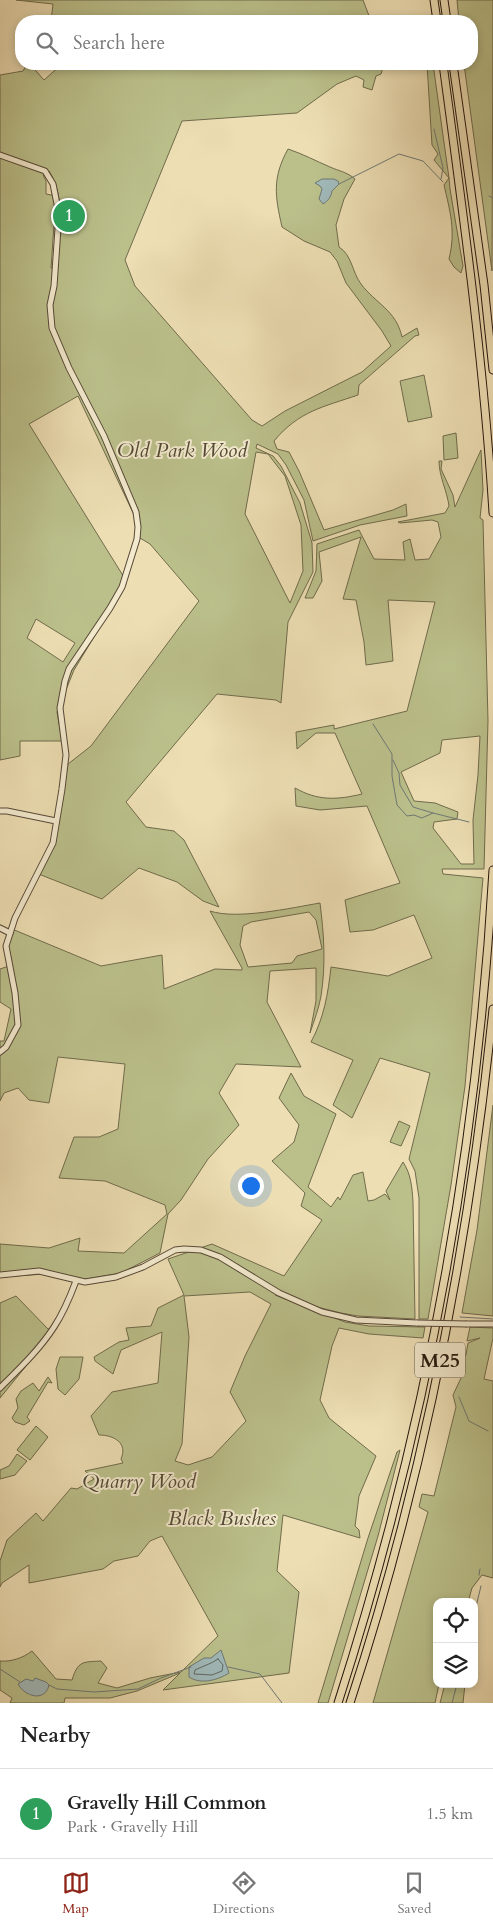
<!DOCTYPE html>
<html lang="en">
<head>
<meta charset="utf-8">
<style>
  body { margin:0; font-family:Cardo,serif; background:#f6f6f6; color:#222 }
  .controls { position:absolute; right:15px; bottom:15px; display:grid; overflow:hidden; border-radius:10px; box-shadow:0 2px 8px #0003 }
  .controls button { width:45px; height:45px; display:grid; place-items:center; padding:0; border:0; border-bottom:1px solid #e0e0e0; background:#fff; color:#222; font:25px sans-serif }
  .you { position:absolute; left:250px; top:1185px; width:18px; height:18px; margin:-12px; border:4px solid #fff; border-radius:50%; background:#1a73e8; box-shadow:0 0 0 8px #1a73e833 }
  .badge { display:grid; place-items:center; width:32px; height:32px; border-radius:50%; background:#8f2418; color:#fff; font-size:16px; font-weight:700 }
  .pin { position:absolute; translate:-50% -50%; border:2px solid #fff; box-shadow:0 1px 5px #0006 }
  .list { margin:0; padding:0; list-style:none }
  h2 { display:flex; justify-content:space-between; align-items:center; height:65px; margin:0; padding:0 20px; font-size:21px }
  h2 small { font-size:16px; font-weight:400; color:#767676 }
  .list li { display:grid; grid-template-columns:32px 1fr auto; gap:15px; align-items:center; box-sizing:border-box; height:90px; padding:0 20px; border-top:1px solid #e0e0e0 }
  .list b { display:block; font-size:19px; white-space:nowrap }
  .list p { margin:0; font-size:16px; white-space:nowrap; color:#767676 }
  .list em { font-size:16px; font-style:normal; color:#767676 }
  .icon { flex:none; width:28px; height:28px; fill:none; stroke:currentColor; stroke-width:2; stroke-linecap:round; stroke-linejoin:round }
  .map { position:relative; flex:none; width:493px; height:1703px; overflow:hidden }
  .search { position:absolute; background:#fff; box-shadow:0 2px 8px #0003; left:15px; right:15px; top:15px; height:55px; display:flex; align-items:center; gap:12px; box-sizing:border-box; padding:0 18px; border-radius:20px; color:#767676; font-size:19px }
  .sheet { height:155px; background:#fff }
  nav { display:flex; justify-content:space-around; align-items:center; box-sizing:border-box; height:70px; border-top:1px solid #e0e0e0; background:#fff; font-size:14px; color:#767676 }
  nav a { display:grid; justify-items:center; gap:2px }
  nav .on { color:#8f2418 }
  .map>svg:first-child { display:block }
  .green { fill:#bbc08b; stroke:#706b4c; fill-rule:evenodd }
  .water { fill:#a0b9b9; stroke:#6f7875 }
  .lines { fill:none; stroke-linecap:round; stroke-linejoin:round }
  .shore { stroke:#626864; stroke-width:1 }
  .stream { stroke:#6f7875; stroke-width:1 }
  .minor-casing { stroke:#574837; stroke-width:7 }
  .highway-casing { stroke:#25160e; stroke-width:9 }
  .minor { stroke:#f3eace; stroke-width:5 }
  .highway { stroke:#eddeb3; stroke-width:7 }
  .minor-bridge-casing { stroke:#574837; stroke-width:7; stroke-linecap:butt }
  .minor-bridge { stroke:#f3eace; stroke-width:5 }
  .labels { text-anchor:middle; stroke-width:4; stroke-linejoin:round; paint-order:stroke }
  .shield { fill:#f3eace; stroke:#635648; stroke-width:1 }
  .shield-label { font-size:20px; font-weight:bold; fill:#25160e }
  .park-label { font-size:21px; font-style:italic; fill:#524934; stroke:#f3eace }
</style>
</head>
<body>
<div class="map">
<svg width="493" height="1703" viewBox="0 0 493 1703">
  <rect width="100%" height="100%" fill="#eddeb3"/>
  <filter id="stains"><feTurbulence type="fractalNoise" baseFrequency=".004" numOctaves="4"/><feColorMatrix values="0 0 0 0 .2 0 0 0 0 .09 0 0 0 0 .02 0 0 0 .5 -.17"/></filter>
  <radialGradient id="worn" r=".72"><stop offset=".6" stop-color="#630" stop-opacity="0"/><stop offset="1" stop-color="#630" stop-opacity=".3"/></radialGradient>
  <g class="green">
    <path d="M16 0H363L371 21H51L53 4Z"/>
    <path d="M457 0H493L492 271 464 64H472V21H459Z"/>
    <path d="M27 64H30L44 80 62 64H384L381 74 376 76 372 90 363 87 364 80 356 76 337 84 297 113 182 121 125 260 135 286 252 420 262 426 285 411 362 372 391 346 382 331 346 283 337 261 330 252 304 241 282 227C275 196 272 178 288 149 303 154 316 161 330 167 339 171 347 172 355 179L344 199 336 225 339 247C352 255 352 272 361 284 376 304 396 310 402 337L417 328 419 335 415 336 359 385 358 395C323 407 299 411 274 441L277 449 289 452 299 471 324 530 393 510 406 504 407 516 360 525 313 541 304 500 286 465 278 454 257 444 256 448 273 456 281 466 300 503 312 543 313 572 288 622 281 703 276 700 217 694 126 802 146 827 174 831 184 840 219 907 203 901 177 882 139 868 102 899 36 873 53 843 68 764 91 746 199 601 150 544 140 538 135 517 78 396 29 424 122 574 126 584 74 670 57 712 62 741H20V756L0 760V75L23 71ZM49 171C68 201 56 234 58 267L51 268 56 196 46 194V181L43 175ZM256 452 268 454 285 476 301 525 303 571 290 603 245 514ZM36 619 75 643 63 662 27 638Z"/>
    <path d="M427 64H433L449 178 450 189 463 266 461 273 454 267 449 259C456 231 450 211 444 185L449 178 434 160 438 154 432 145Z"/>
    <path d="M424 375 432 417 408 422 400 381Z"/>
    <path d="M456 433 458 458 444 460 443 436Z"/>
    <path d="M481 450 483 490 480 518 483 520 488 721 484 869H442L443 874 483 878 465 1086 451 1185 428 1319H419V1198L415 1171 409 1159 430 1073 380 1058 352 1118 333 1105 353 1060 311 1042C324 1018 328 994 331 967L388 976 432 958 414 915 373 930 350 932 345 900 400 883 367 806 320 810 296 806 295 788C318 801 337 800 362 794L335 733H316L297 749 296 732 334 725V729L407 711 435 602 388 600 393 661 366 665 364 642 356 600 343 599 361 537 319 552 322 581 313 598H305L316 571 317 544 359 530 374 559 405 560 403 542 410 539 415 560 429 559 441 537 438 522 432 520 400 523 398 522 445 513 449 506C447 491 439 476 439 461H442L441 469 453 495 455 507ZM480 736 478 775 473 820 474 864H461L433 828 434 822 457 819 458 812 435 803 414 801 401 772 440 753 442 740Z"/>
    <path d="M320 903C324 935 326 964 321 996 319 1008 314 1021 310 1033L316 1001V968L270 971 267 1002 301 1067 236 1064 219 1093 239 1125 208 1159 181 1200 168 1214 160 1253 121 1273 86 1279 45 1274 0 1277V1244L49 1248 80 1238 78 1251 124 1253 167 1214 165 1205 105 1181 59 1178 74 1137H99L118 1129 125 1064 58 1057 49 1103 29 1100 18 1088 4 1093 0 1101V1041H4L11 1009 0 1002V969L9 966 6 946 12 929 101 966 162 955 164 989 215 969 242 970V968L210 911C237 920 291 908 320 903ZM309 912 316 920 322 949 297 956 292 963 248 967 240 945 243 926 251 922Z"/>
    <path d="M291 1073 304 1096 336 1114 308 1187 331 1207 338 1197 340 1200 353 1175 363 1172 368 1201 374 1200 385 1194 390 1200 386 1191 403 1162C411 1174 412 1187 413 1202L415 1319 358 1316 341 1313 313 1306 281 1292 275 1295 345 1322 369 1326 425 1327 423 1338 369 1334 339 1328 332 1346 320 1400 329 1418 376 1456 359 1496 355 1526 359 1530 360 1538 283 1515 277 1571 299 1592 289 1673 163 1690 180 1673 137 1691 110 1698H65L64 1703H10L12 1698 0 1690V1661C11 1662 23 1658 32 1651L56 1679 72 1680C78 1661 82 1662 101 1661L107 1668 98 1683 117 1688 150 1678 181 1672 218 1636 162 1536 150 1541 138 1556 114 1561 103 1569 29 1583V1565L2 1583 0 1587V1561L7 1540 36 1513 43 1521 71 1488 77 1489 94 1479 85 1471 123 1463 121 1459C128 1443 114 1435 99 1435L91 1416 112 1392 158 1383 162 1332 121 1350 113 1374 95 1361 94 1357 119 1342 129 1340 126 1328 151 1326 158 1308 184 1295 168 1259 212 1244 284 1276 322 1220 301 1206 305 1193 272 1161 294 1142 299 1125 279 1098ZM250 1292 271 1304 245 1356 230 1392 246 1421 212 1457 188 1465 175 1461 182 1444 189 1337 184 1296Z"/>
    <path d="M493 1105V1316L462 1313 477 1230Z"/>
    <path d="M399 1121 410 1126 401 1146 390 1142Z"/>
    <path d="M16 1296 48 1329 57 1328 0 1398V1303Z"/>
    <path d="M470 1327 493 1328V1338L484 1379 493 1381V1578L482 1575 472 1588 468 1602H437V1684H439L435 1703H373L428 1512 419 1507 422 1494 434 1496 456 1407 453 1395 462 1376 464 1363 452 1366 453 1359 466 1355 468 1343 480 1338 467 1341Z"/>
    <path d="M60 1357H83L79 1379 65 1395 58 1389 56 1369Z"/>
    <path d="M48 1377 52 1383 48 1382 27 1417 30 1421 24 1425 15 1422 12 1418 18 1408 16 1399 21 1391 33 1383 39 1391Z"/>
    <path d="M36 1426 48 1437 30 1460 17 1450Z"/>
    <path d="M400 1450 378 1536 328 1703H318L368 1538 397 1452Z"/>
    <path d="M17 1454 27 1461 15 1475 0 1479V1470L9 1466Z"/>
    <path d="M445 1684H465L463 1703H440Z"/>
  </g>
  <g class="water">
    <path d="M322 179H334L338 181 339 184 332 191C331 197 328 201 323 204L319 199 322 189 320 186 315 183Z"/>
    <path d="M221 1650 229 1673C218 1680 201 1685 189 1677V1667L204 1658H211Z"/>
    <path d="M35 1678 46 1682 49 1685C45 1703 24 1696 18 1684L26 1679 33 1681Z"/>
  </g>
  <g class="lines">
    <path class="shore" d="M218 1659 223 1665 222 1671 212 1675 194 1674 195 1670C203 1666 211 1664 218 1659Z"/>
    <g class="stream">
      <path d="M434 129 443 168 441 179"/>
      <path d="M339 184 399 154 423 161 443 182"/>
      <path d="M489 196 493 198"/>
      <path d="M373 724 392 754V776L397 805 407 816 414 815 422 818 433 813 469 822"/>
      <path d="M393 760 399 773 400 785 413 807 433 813"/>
      <path d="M460 1317 493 1319"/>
      <path d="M459 1397 469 1421 488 1431"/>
      <path d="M479 1575 480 1569"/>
      <path d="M474 1615 481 1586"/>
      <path d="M228 1667 260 1674 282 1703"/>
      <path d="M0 1669 20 1682"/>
      <path d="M49 1685 57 1689 94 1692 138 1689 161 1678 191 1667"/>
      <path d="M452 1703 457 1684"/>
    </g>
    <defs>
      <g id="minor">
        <path d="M0 155 45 171 53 184 59 214 54 286 50 305 52 328 69 368 104 436 136 512 138 527 137 539 122 587 110 608 69 669 65 681 60 708 66 755 62 789 53 843 15 918 6 946 15 993 18 1025 6 1047 0 1052"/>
        <path d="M0 811H7L56 821"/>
        <path d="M0 928 10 933"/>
        <path d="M0 1275 39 1271 85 1282 116 1277 143 1267 175 1250 184 1249 201 1250 220 1257 279 1293 322 1312 356 1320 417 1323"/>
        <path d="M467 1324H493"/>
        <path d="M0 1388C19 1369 40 1349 54 1327 64 1312 70 1297 76 1281"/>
      </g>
      <g id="highway">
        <path d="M434 0 437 21"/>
        <path d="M444 0 447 21"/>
        <path d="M443 64C463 213 484 363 493 513"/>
        <path d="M453 64 484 285 493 370"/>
        <path d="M338 1703C425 1433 477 1153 493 870"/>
        <path d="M350 1703C424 1478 469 1244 493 1009"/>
      </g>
    </defs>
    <use href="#minor" class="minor-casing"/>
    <use href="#highway" class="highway-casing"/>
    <use href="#minor" class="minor"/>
    <use href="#highway" class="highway"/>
    <defs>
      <path id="minor-bridge" d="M417 1323 467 1324"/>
    </defs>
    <use href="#minor-bridge" class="minor-bridge-casing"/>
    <use href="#minor-bridge" class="minor-bridge"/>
  </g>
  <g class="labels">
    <rect class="shield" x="415" y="1342.5" width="50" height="35" rx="4"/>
    <g class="shield-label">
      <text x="440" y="1367">M25</text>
    </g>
    <g class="park-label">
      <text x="182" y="457">Old Park Wood</text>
      <text x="139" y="1488">Quarry Wood</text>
      <text x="222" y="1525">Black Bushes</text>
    </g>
  </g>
  <rect width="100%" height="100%" filter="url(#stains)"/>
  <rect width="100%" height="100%" fill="url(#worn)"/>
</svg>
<div class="controls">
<button><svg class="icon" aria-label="locate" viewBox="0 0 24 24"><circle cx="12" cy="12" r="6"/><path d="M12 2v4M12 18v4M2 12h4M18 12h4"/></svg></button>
<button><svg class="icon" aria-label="layers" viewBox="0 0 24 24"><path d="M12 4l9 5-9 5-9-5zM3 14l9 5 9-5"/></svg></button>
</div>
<div class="you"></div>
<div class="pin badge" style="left:69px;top:216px;background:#2e9e5b">1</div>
<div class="search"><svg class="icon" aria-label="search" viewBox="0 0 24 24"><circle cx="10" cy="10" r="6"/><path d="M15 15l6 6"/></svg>Search here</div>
</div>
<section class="sheet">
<h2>Nearby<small></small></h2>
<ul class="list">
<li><span class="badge" style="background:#2e9e5b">1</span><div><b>Gravelly Hill Common</b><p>Park · Gravelly Hill</p></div><em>1.5 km</em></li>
</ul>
</section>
<nav>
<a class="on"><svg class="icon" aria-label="map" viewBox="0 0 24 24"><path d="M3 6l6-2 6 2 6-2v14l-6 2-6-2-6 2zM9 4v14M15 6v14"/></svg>Map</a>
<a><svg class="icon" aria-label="directions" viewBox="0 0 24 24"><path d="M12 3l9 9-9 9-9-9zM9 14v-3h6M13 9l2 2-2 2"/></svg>Directions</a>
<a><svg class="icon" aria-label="saved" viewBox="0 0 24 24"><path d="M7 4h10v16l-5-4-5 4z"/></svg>Saved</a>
</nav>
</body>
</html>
